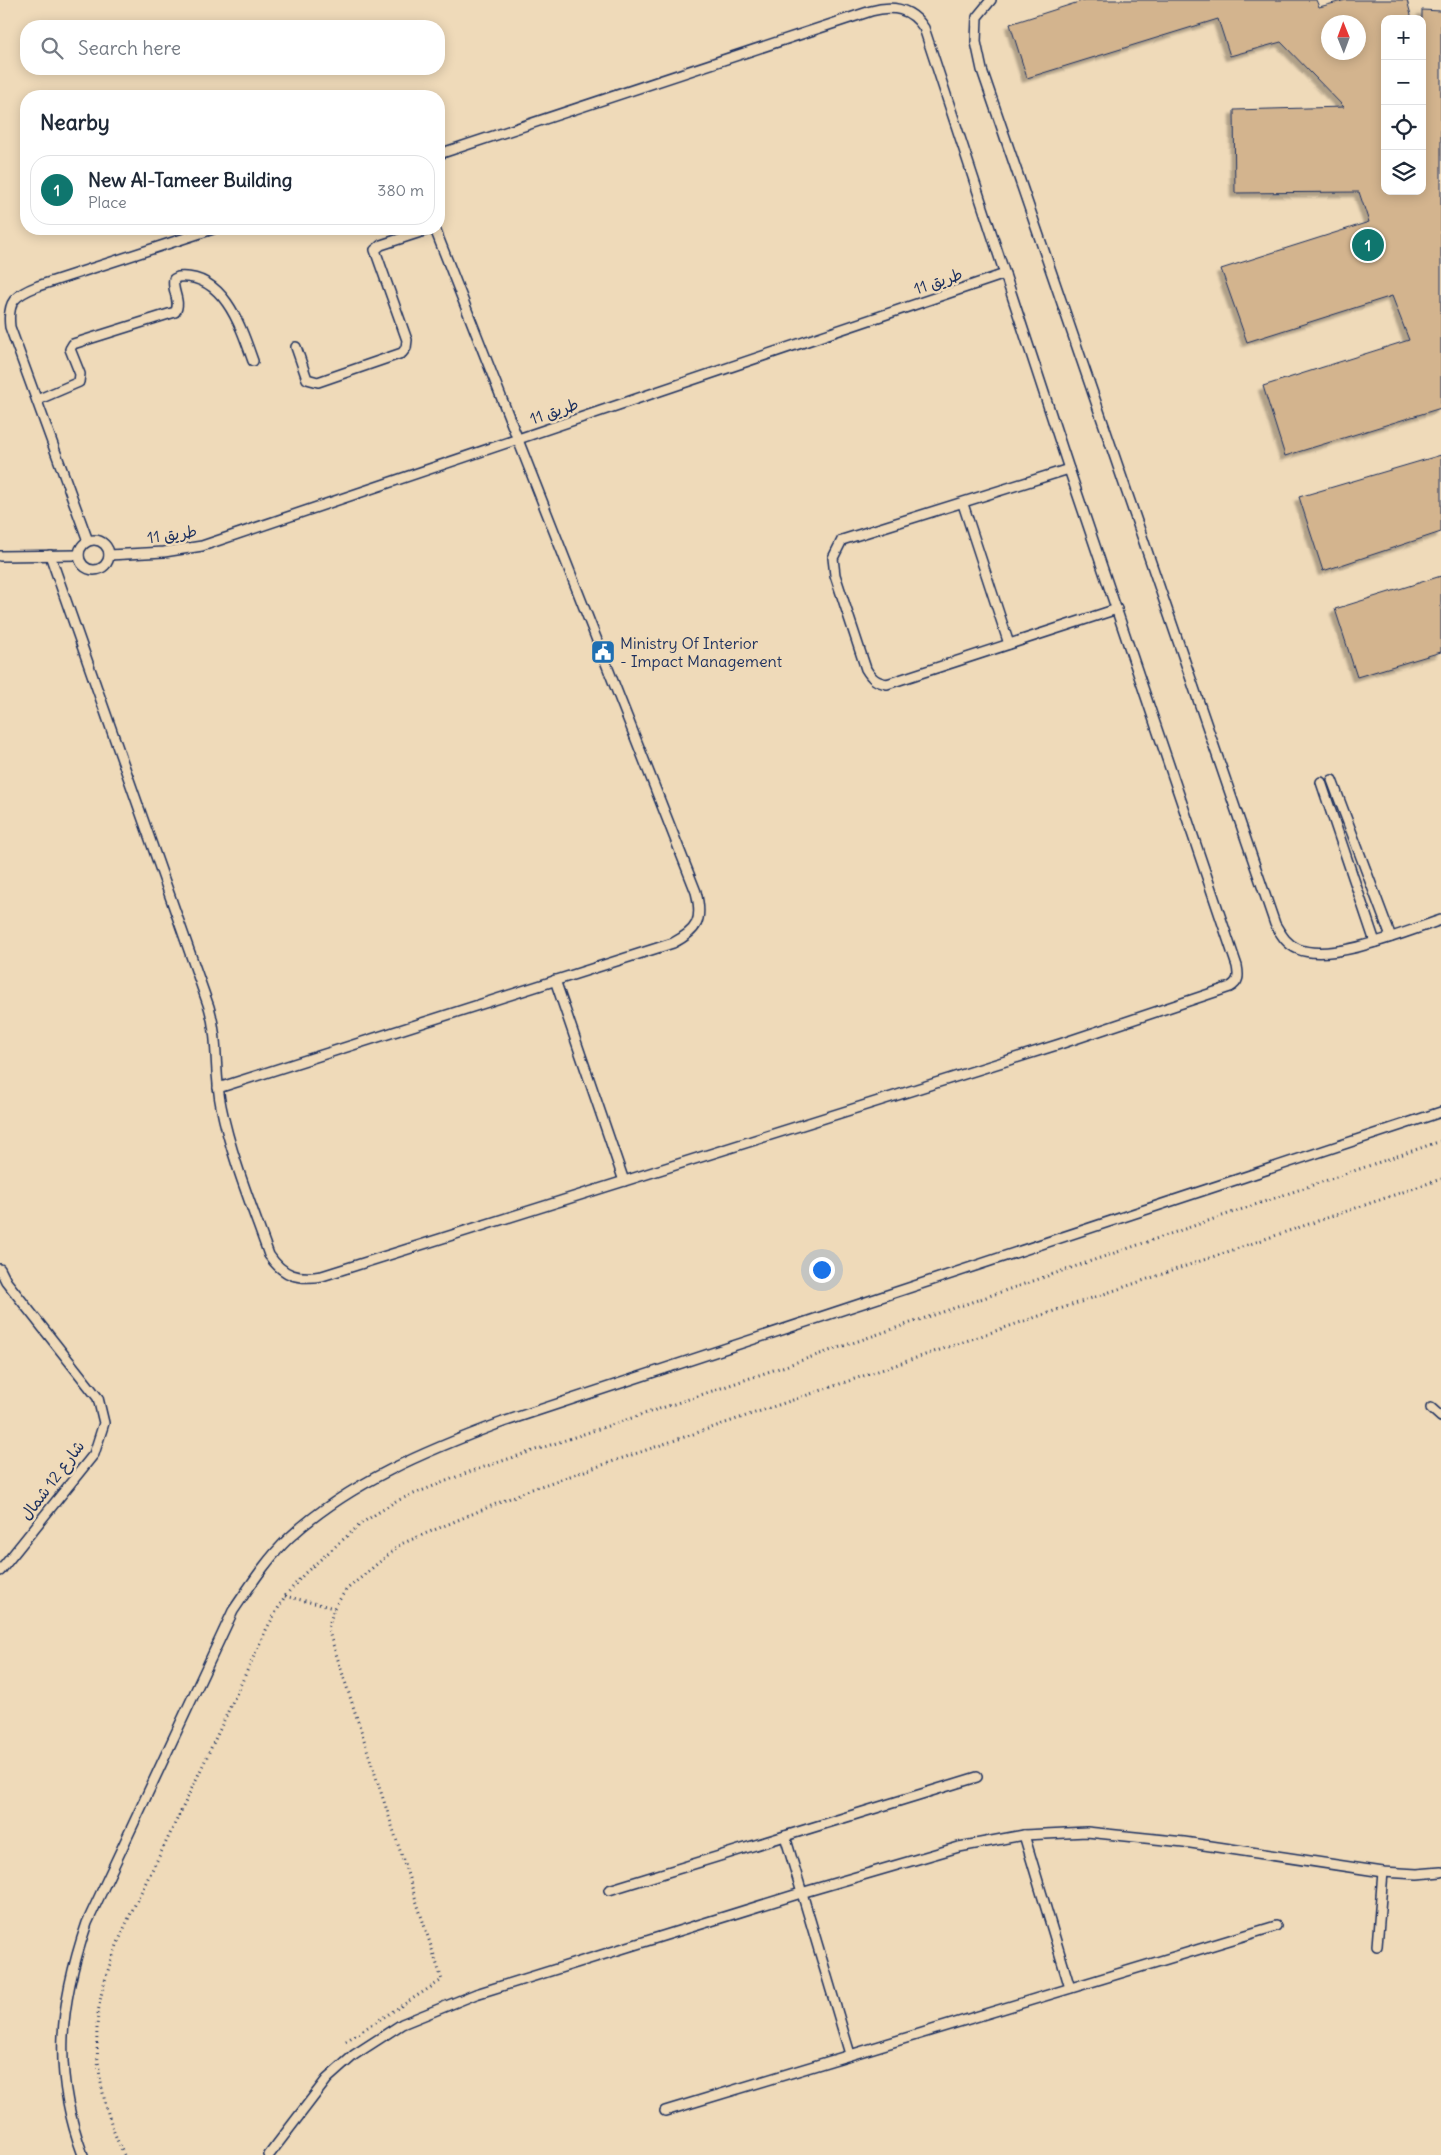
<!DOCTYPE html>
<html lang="en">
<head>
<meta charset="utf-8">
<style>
  body { margin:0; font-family:Delius,"Playpen Sans Arabic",sans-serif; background:#f6f6f7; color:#1f2937 }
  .controls { position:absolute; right:15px; top:15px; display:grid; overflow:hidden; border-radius:10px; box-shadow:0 2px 12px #0003 }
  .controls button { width:45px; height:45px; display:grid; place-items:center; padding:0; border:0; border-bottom:1px solid #e0e1e3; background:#fff; color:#1f2937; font:25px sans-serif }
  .compass { position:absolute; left:1321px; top:15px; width:45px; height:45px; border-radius:50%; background:#fff; box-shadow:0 2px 12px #0003; rotate:359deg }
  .you { position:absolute; left:821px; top:1269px; width:18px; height:18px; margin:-12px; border:4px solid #fff; border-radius:50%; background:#1a73e8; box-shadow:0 0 0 8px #1a73e833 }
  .badge { display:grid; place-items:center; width:32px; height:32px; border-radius:50%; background:#0f766e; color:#fff; font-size:16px; font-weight:700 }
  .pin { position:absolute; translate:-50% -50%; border:2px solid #fff; box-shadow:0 1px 5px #0006 }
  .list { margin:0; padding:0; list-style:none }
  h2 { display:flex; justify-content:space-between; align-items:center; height:65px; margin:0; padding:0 20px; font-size:21px }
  h2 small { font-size:16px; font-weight:400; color:#747a83 }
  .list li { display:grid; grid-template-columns:32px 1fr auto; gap:15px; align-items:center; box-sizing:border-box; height:70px; margin:0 10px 10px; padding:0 10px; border:1px solid #e0e1e3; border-radius:20px }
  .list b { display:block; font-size:19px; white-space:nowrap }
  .list p { margin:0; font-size:16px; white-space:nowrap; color:#747a83 }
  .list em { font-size:16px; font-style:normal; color:#747a83 }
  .icon { flex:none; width:28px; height:28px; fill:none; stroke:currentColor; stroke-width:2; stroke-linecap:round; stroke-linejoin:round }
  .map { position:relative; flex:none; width:1441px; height:2155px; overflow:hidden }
  .search { position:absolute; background:#fff; box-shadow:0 2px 12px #0003; left:20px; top:20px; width:425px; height:55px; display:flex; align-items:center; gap:12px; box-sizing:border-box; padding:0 18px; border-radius:20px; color:#747a83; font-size:19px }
  .panel { position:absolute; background:#fff; box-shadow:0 2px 12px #0003; left:20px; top:90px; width:425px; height:145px; border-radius:20px }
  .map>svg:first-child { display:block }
  .building { fill:#d3b48e; stroke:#1b2f5e; fill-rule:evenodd; filter:url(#shadow) }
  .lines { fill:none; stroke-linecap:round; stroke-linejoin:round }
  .service-casing { stroke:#1b2f5e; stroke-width:12 }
  .path { stroke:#1b2f5e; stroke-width:3; stroke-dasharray:1 4; stroke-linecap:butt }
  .service { stroke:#efdab9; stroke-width:9 }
  .labels { text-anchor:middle; stroke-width:5; stroke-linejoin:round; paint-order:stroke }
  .street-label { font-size:16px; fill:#1b2f5e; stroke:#efdab9 }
  .poi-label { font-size:16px; fill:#1b2f5e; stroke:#efdab9; text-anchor:start }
</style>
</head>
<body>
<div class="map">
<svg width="1441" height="2155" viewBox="0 0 1441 2155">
  <defs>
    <filter id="shadow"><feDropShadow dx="-4.5" dy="4.5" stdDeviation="1" flood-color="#0004"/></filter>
  </defs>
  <rect width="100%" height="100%" fill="#efdab9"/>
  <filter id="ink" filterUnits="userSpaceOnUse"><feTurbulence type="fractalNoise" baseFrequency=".02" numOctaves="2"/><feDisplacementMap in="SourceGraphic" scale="10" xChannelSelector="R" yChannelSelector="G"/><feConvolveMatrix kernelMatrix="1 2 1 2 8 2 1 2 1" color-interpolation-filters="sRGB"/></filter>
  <g filter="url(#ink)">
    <g class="building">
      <path d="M1085 0H1316L1319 7 1346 0H1407L1412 19H1385V191H1422V10L1441 11V408L1285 456 1263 386 1409 340 1392 296 1247 342 1221 269 1369 222 1359 192 1235 193 1234 110 1344 107 1281 42 1230 56 1218 19 1027 78 1010 24ZM1328 22H1358V52H1328Z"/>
      <path d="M1441 455V532L1323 571 1299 497Z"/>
      <path d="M1441 576V652L1357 677 1335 609Z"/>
    </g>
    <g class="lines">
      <defs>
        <g id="service">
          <path d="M991 0 977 17 976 42 982 70 1275 924C1281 934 1286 944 1298 949 1331 963 1408 931 1441 920"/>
          <path d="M296 347 307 379 318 382 402 353 406 348 407 340 375 250 381 245 430 229"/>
          <path d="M37 400 79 382 80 374 70 349 73 344 175 312C182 302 171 290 174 279L178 277C224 273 241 327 253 361"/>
          <path d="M1069 469 842 540 833 558 835 575 866 669C872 679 876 682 887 684L1117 609"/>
          <path d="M963 504 1009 644"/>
          <circle cx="94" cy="555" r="15"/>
          <path d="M88 541 10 327C7 301 15 295 38 286L213 229"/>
          <path d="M50 555 209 1007C219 1040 214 1073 221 1106 231 1156 252 1207 269 1255 283 1276 298 1280 322 1276L1060 1044 1230 987C1239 982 1239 976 1237 966L1069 469 924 28C911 8 893 5 871 11L439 154"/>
          <path d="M109 555 164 552 202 546 1005 274"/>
          <path d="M0 556 79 555"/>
          <path d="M1332 780 1391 937"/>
          <path d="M1321 782 1375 942"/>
          <path d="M555 980 624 1181"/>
          <path d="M218 1088 673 943C698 930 703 920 696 892L435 229"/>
          <path d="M0 1269 6 1281 98 1398 104 1423 94 1454 0 1571"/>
          <path d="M1431 1408 1441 1417"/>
          <path d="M1024 1835 1070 1988"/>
          <path d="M785 1836 850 2054"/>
          <path d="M609 1890 977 1777"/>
          <path d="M1377 1946 1383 1872"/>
          <path d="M665 2111 1276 1926"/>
          <path d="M83 2155C52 2072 59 2005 87 1923L233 1611C250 1586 267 1559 289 1538 348 1483 428 1450 503 1422L1441 1112"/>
          <path d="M269 2155 327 2079 354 2055 402 2024 476 1994 801 1893 959 1847 1024 1835 1087 1832 1184 1842 1383 1872 1417 1874 1441 1872"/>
        </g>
      </defs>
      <use href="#service" class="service-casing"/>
      <g class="path">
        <path d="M285 1596 334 1608"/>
        <path d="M346 2041 442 1980 328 1629 334 1608 346 1590 401 1544 529 1490 1441 1179"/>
        <path d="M124 2155C102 2111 90 2045 101 1996 114 1939 144 1888 169 1836 202 1768 234 1699 266 1630L285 1596 305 1573 362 1523 396 1501 469 1472 689 1399 1441 1141"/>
      </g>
      <use href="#service" class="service"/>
    </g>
  </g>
  <defs>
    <symbol id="civic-square" viewBox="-11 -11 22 22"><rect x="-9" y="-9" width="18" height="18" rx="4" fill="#1f6fb2" stroke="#efdab9"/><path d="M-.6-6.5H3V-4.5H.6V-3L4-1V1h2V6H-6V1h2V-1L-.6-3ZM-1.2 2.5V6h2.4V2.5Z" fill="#fff"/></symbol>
  </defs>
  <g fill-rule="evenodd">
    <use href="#civic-square" x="589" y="638" width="28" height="28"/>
  </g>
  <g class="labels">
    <g class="street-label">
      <text transform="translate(938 281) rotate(-19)" y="6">طريق 11</text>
      <text transform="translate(554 411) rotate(-19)" y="6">طريق 11</text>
      <text transform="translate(172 534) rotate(-8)" y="6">طريق 11</text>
      <text transform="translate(52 1480) rotate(-53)" y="6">شارع 12 شمال</text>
    </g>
    <g class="poi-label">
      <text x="620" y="649">Ministry Of Interior<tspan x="620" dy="18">- Impact Management</tspan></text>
    </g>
  </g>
</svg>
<div class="controls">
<button>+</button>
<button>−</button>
<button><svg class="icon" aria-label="locate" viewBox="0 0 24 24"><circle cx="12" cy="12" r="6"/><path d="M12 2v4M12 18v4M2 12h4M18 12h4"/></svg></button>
<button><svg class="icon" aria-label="layers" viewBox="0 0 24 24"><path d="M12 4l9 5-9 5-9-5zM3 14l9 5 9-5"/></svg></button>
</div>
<svg class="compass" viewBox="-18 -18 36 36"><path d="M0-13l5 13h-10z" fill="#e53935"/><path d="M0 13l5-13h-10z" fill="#747a83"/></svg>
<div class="you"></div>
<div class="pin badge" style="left:1368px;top:245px">1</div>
<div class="search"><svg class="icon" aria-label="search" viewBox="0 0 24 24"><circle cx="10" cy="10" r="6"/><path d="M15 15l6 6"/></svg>Search here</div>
<section class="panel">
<h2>Nearby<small></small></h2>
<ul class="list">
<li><span class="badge">1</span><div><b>New Al-Tameer Building</b><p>Place</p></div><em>380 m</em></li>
</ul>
</section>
</div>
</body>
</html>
